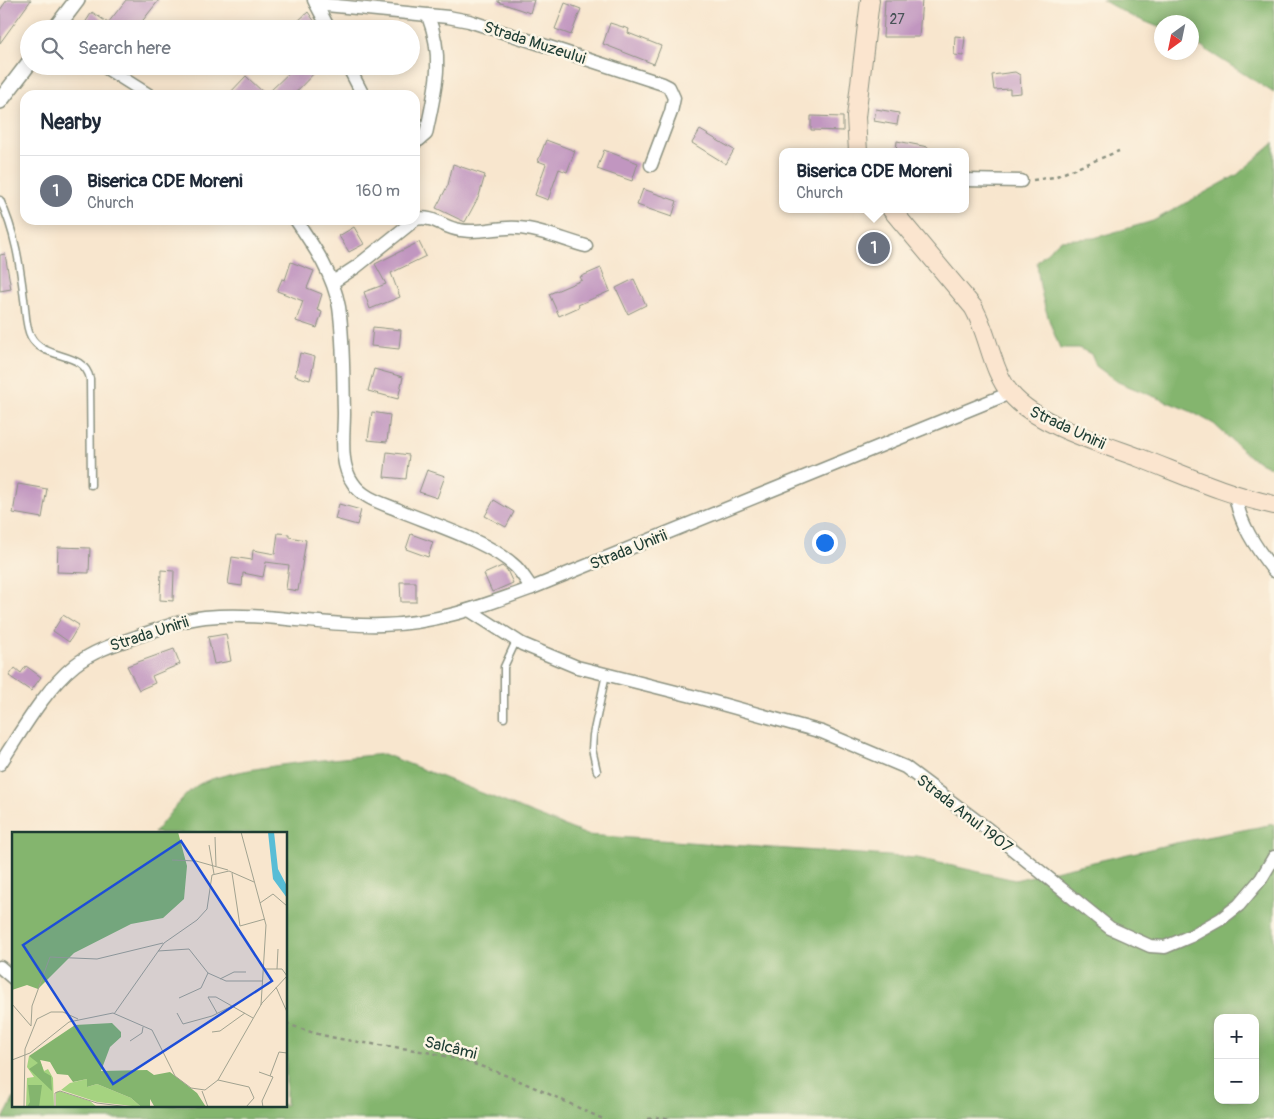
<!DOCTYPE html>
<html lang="en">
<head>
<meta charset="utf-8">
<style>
  body { margin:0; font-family:Pangolin,sans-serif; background:#f2f2f3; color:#1f2937 }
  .controls { position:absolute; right:15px; bottom:15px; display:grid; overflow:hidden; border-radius:10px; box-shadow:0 2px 12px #0003 }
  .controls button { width:45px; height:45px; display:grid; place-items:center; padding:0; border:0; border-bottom:1px solid #e0e1e3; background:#fff; color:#1f2937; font:25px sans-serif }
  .compass { position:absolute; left:1154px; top:15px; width:45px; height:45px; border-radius:50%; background:#fff; box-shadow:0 2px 12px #0003; rotate:213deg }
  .you { position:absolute; left:824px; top:542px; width:18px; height:18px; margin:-12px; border:4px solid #fff; border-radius:50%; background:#1a73e8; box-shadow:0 0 0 8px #1a73e833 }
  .badge { display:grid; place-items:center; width:32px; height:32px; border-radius:50%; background:#c8321e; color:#fff; font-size:16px; font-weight:700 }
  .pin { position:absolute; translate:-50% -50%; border:2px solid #fff; box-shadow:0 1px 5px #0006 }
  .popup { position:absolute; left:779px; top:148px; width:190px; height:65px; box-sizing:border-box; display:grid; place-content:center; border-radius:10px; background:#fff; filter:drop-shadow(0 1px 4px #0005); font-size:16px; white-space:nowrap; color:#747a83 }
  .popup b { font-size:19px; color:#1f2937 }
  .popup::after { content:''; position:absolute; left:50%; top:100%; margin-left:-10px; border:10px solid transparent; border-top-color:#fff }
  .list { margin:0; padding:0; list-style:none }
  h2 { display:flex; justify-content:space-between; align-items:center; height:65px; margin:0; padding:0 20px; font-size:21px }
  h2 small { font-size:16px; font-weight:400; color:#747a83 }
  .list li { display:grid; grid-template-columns:32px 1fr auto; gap:15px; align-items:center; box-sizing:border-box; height:70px; padding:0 20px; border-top:1px solid #e0e1e3 }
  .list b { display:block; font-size:19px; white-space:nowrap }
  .list p { margin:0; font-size:16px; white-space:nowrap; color:#747a83 }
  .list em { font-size:16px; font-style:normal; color:#747a83 }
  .icon { flex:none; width:28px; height:28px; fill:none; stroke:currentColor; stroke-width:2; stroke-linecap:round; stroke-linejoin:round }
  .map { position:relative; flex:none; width:1274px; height:1119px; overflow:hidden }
  .search { position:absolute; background:#fff; box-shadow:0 2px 12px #0003; left:20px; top:20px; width:400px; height:55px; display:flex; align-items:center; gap:12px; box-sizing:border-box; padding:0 18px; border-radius:28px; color:#747a83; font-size:19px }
  .panel { position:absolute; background:#fff; box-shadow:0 2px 12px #0003; left:20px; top:90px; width:400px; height:135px; border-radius:15px }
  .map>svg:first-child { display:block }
  .forest { fill:#84b56e; stroke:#527951; fill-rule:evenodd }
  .building { fill:#c196c0 }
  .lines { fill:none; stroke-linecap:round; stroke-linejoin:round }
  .service-casing { stroke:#8c9281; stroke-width:9 }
  .minor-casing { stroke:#8c9281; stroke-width:15 }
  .tertiary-casing { stroke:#8c9281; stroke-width:18 }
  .secondary-casing { stroke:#8c9281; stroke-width:20 }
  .path { stroke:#8c9281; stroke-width:2.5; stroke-dasharray:4 4; stroke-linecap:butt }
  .service { stroke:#fff; stroke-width:6 }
  .minor { stroke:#fff; stroke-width:12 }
  .tertiary { stroke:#fff; stroke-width:15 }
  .secondary { stroke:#fbe5cf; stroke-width:18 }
  .labels { text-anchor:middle; stroke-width:5; stroke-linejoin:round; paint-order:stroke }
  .number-label { font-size:14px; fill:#485357 }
  .street-label { font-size:16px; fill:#1f3d34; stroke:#fcf5e5 }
  .inset-road { fill:none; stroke:#a1a290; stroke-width:1 }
  .view { fill:#1d4ed8; fill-opacity:0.15; stroke:#1d4ed8; stroke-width:2.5 }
  .inset-edge { fill:none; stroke:#1f3d34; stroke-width:2.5 }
</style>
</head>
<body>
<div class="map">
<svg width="1274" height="1119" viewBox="0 0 1274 1119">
  <rect width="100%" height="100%" fill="#fcf5e5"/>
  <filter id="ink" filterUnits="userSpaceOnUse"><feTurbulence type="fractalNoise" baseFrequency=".02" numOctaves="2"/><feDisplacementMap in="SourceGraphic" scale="10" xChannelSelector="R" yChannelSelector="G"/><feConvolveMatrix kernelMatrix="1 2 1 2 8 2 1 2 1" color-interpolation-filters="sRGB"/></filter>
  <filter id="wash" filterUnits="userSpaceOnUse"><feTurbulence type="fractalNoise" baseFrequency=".0096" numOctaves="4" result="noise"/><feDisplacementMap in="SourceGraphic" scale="20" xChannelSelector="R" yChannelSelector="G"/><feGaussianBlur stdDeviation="1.12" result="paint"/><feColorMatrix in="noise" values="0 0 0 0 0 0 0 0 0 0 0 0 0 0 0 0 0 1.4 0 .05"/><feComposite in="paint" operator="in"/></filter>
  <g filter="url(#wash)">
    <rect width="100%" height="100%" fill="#f8e6ce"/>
    <g class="forest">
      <path d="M1102 0H1274V93L1192 41V22H1162L1161 28 1129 15Z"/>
      <path d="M1274 143V469L1250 457 1214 424 1190 411 1118 382 1096 366 1091 354 1079 348H1060C1048 320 1039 293 1037 262L1060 240 1094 238 1153 221 1237 175Z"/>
      <path d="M384 754 587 835 917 858 1015 880 1176 843 1274 824V1119H3L14 1098V1105H286V833H154C167 818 180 798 195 787 221 767 346 758 384 754ZM1218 1018H1255V1100H1218Z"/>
    </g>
    <g id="blocks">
      <g class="building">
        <path d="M7 0H31L0 43V10Z"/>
        <path d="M126 0H159L136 29H81L92 12 108 23Z"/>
        <path d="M498 0H534L530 13 498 2Z"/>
        <path d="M885 0H922L919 37H883Z"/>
        <path d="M565 3 581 9 571 35 555 29Z"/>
        <path d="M308 12 320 29H289Z"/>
        <path d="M610 23 629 29 628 33 661 46 654 64 603 44Z"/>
        <path d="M955 36 965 37 963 56 954 55Z"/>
        <path d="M296 66H321L293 95H228L246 76 266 95Z"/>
        <path d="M1015 72 1020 75 1021 93 1010 94V89L994 90 992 75Z"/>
        <path d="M876 109 899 113 897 125 874 121Z"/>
        <path d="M811 116 843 117V131L811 130Z"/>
        <path d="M700 130 734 150 726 164 692 143Z"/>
        <path d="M546 140 575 151 567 172 559 169 548 200 535 195 546 164 538 161Z"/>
        <path d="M897 141 928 147 927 152H896Z"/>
        <path d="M604 150 638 163 632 181 597 169Z"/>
        <path d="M453 164 485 175 479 196 465 222 436 208 448 185Z"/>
        <path d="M643 189 677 201 672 217 637 205Z"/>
        <path d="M354 227 364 244 349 252 339 236Z"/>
        <path d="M419 242 426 256 391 273 400 297 370 309 364 292 386 284 375 264Z"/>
        <path d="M5 254 11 289 0 291V255Z"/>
        <path d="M291 262 314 271 307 288 322 294 317 310 322 312 317 328 296 321 303 301 277 291 282 279 285 280Z"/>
        <path d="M601 268 610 291 578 305 579 307 559 316 549 294 582 280 580 277Z"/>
        <path d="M634 279 646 305 628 314 616 288Z"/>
        <path d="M373 327 401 330 399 349 371 346Z"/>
        <path d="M300 353 315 357 310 380 295 376Z"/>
        <path d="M374 369 403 377 398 399 368 391Z"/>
        <path d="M372 412 390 415 387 442 368 440Z"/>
        <path d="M387 452 409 455 406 479 384 477Z"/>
        <path d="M427 470 445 476 437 498 419 492Z"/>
        <path d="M18 484 47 489 42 518 13 513Z"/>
        <path d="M494 500 514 512 506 527 485 516Z"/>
        <path d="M339 504 361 510 357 525 335 519Z"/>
        <path d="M278 533 289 534V537L306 540 298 591 286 589 289 565 266 562 263 577 243 573 242 586 228 584 232 557 252 560 253 550 275 554Z"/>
        <path d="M411 534 433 542 428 557 406 549Z"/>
        <path d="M58 547 90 548 89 573 57 572Z"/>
        <path d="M502 566 507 570 513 583 492 592 484 574Z"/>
        <path d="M161 570 174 571 173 601 160 600Z"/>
        <path d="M400 582H416V602H401Z"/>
        <path d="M63 615 79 625 69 642 53 631Z"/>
        <path d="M226 634 231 661 214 664 208 637Z"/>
        <path d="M174 649 180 664 152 676 155 683 139 690 127 666Z"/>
        <path d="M26 666 41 677 31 691 9 676 15 668 21 673Z"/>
      </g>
    </g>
  </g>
  <g filter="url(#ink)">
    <use href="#blocks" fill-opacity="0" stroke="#8c9281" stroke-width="1"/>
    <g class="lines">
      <defs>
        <g id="service">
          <path d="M0 200C15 231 20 265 24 299 26 311 25 326 31 337 44 361 84 350 90 379L91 485"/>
          <path d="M504 718V667L516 641"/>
          <path d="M597 771 592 749 593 735 606 674"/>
        </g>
        <g id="minor">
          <path d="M314 0 329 29"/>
          <path d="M316 4 448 17 469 21 663 84 669 87 674 98 671 112 651 165"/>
          <path d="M103 66 149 95"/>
          <path d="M348 66 363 95"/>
          <path d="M415 139 419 140 426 134C435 90 445 59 428 16"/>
          <path d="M965 180 1021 181"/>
          <path d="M296 220C315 248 333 274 339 307 344 342 343 378 344 413 344 435 339 464 353 483 363 499 385 504 401 511 435 525 490 542 516 567 522 573 527 582 532 588"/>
          <path d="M333 282 356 267 416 219C434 215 443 228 460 230 479 234 499 226 518 228 540 229 564 240 586 246"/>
          <path d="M1235 494C1239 523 1256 548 1274 571"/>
          <path d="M469 610 522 644 577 667 700 698 822 732 905 767 989 830 1110 928 1150 946 1165 947 1191 936 1221 919 1239 905 1261 879 1274 857"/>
          <path d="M0 764C21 732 45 689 75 665 93 651 115 644 136 637 159 629 181 620 205 617 264 611 323 627 382 625 435 624 483 606 532 588L1010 393"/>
          <path d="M0 967 14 979"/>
        </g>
        <g id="tertiary">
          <path d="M55 29 77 0"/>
          <path d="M0 101 29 63"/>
        </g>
        <g id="secondary">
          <path d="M858 152 856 117 870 0"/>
          <path d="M891 209 973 307C989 334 991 370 1011 394 1037 425 1103 444 1140 458 1184 475 1228 495 1274 505"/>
        </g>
      </defs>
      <use href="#service" class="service-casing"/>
      <use href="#minor" class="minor-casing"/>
      <use href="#tertiary" class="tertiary-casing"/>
      <use href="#secondary" class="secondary-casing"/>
      <g class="path">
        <path d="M1033 180 1054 177 1119 151"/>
        <path d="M286 1023C337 1045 391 1043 445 1056 501 1069 552 1096 603 1119"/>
        <path d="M648 1119 662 1117 670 1119"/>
      </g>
      <use href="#service" class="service"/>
      <use href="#minor" class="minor"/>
      <use href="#tertiary" class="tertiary"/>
      <use href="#secondary" class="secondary"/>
    </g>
  </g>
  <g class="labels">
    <g class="number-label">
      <text x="897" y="24">27</text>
    </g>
    <g class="street-label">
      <text transform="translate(535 42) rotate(18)" y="6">Strada Muzeului</text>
      <text transform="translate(1068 427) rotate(25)" y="6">Strada Unirii</text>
      <text transform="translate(628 549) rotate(-22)" y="6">Strada Unirii</text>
      <text transform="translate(149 633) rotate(-18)" y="6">Strada Unirii</text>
      <text transform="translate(965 813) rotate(38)" y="6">Strada Anul 1907</text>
      <text transform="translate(451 1047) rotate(14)" y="6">Salcâmi</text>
    </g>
  </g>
  <g transform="translate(12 832)">
    <rect width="275" height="275" fill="#f8e6ce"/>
    <path d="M17 224 28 228 32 239 36 237 41 246 42 275H14L15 246 22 245 15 235ZM75 247V255L85 252 119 266 129 275 85 270 49 258 58 251ZM47 259 78 269 85 275H44V260Z" fill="#a5d380"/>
    <path d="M0 0H166L175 34 172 67 151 86 119 92 62 121 26 157 15 153 0 158ZM100 191 109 200V205L98 215 89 239 135 238 142 243 158 240 185 261 194 275 142 274 138 267V275L128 274 119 266 85 252 75 255V247L61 250 56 243 45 242 38 230 28 228 32 240 39 244 40 259 17 237 26 231 17 224 63 193ZM16 253H30L27 275H15L18 270Z" fill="#84b56e"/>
    <path d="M256 0H262L266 37 275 54V66L261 47Z" fill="#58bdd6"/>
    <path class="inset-road" d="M229 0 254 93 249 173M203 5 204 34M197 13 202 42M160 28 184 29 216 38M220 41 228 94 253 87M248 71 261 62 275 74M146 119 177 117 196 141 214 149H251M252 137H270L275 144M265 137 266 117M208 147 222 140H234M264 155 275 180M167 166 189 156 196 141M0 172 19 194M165 181 171 192 200 184 220 174M205 181 196 165H204L241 186M102 182 152 111 185 88 195 77 200 43 217 39 242 50M19 194 20 174 38 125 85 127 151 111M200 200 208 199 233 181M118 209 130 201 131 195M0 228 18 221 57 190 101 181 140 198 163 244 179 256 193 258 206 248 250 171 275 144M247 240 261 245 250 269 251 275M258 244 267 220 275 221M206 248 237 255 242 266 234 275M190 259 196 275M12 275 13 217 25 187 39 180H51L66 187M43 275V261L48 259 85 271 117 275"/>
    <path class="view" d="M169 9 260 149 101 252 11 113Z"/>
    <rect width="275" height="275" class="inset-edge"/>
  </g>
</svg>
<div class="controls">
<button>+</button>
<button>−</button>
</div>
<svg class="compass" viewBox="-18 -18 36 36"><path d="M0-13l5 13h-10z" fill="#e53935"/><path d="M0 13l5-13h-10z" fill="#747a83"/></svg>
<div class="you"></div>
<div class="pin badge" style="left:874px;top:248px;background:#6b7280">1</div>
<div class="popup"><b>Biserica CDE Moreni</b>Church</div>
<div class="search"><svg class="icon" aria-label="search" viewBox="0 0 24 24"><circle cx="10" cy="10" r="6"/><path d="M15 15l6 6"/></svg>Search here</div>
<section class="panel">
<h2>Nearby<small></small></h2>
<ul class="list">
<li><span class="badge" style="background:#6b7280">1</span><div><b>Biserica CDE Moreni</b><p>Church</p></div><em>160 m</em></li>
</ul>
</section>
</div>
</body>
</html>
